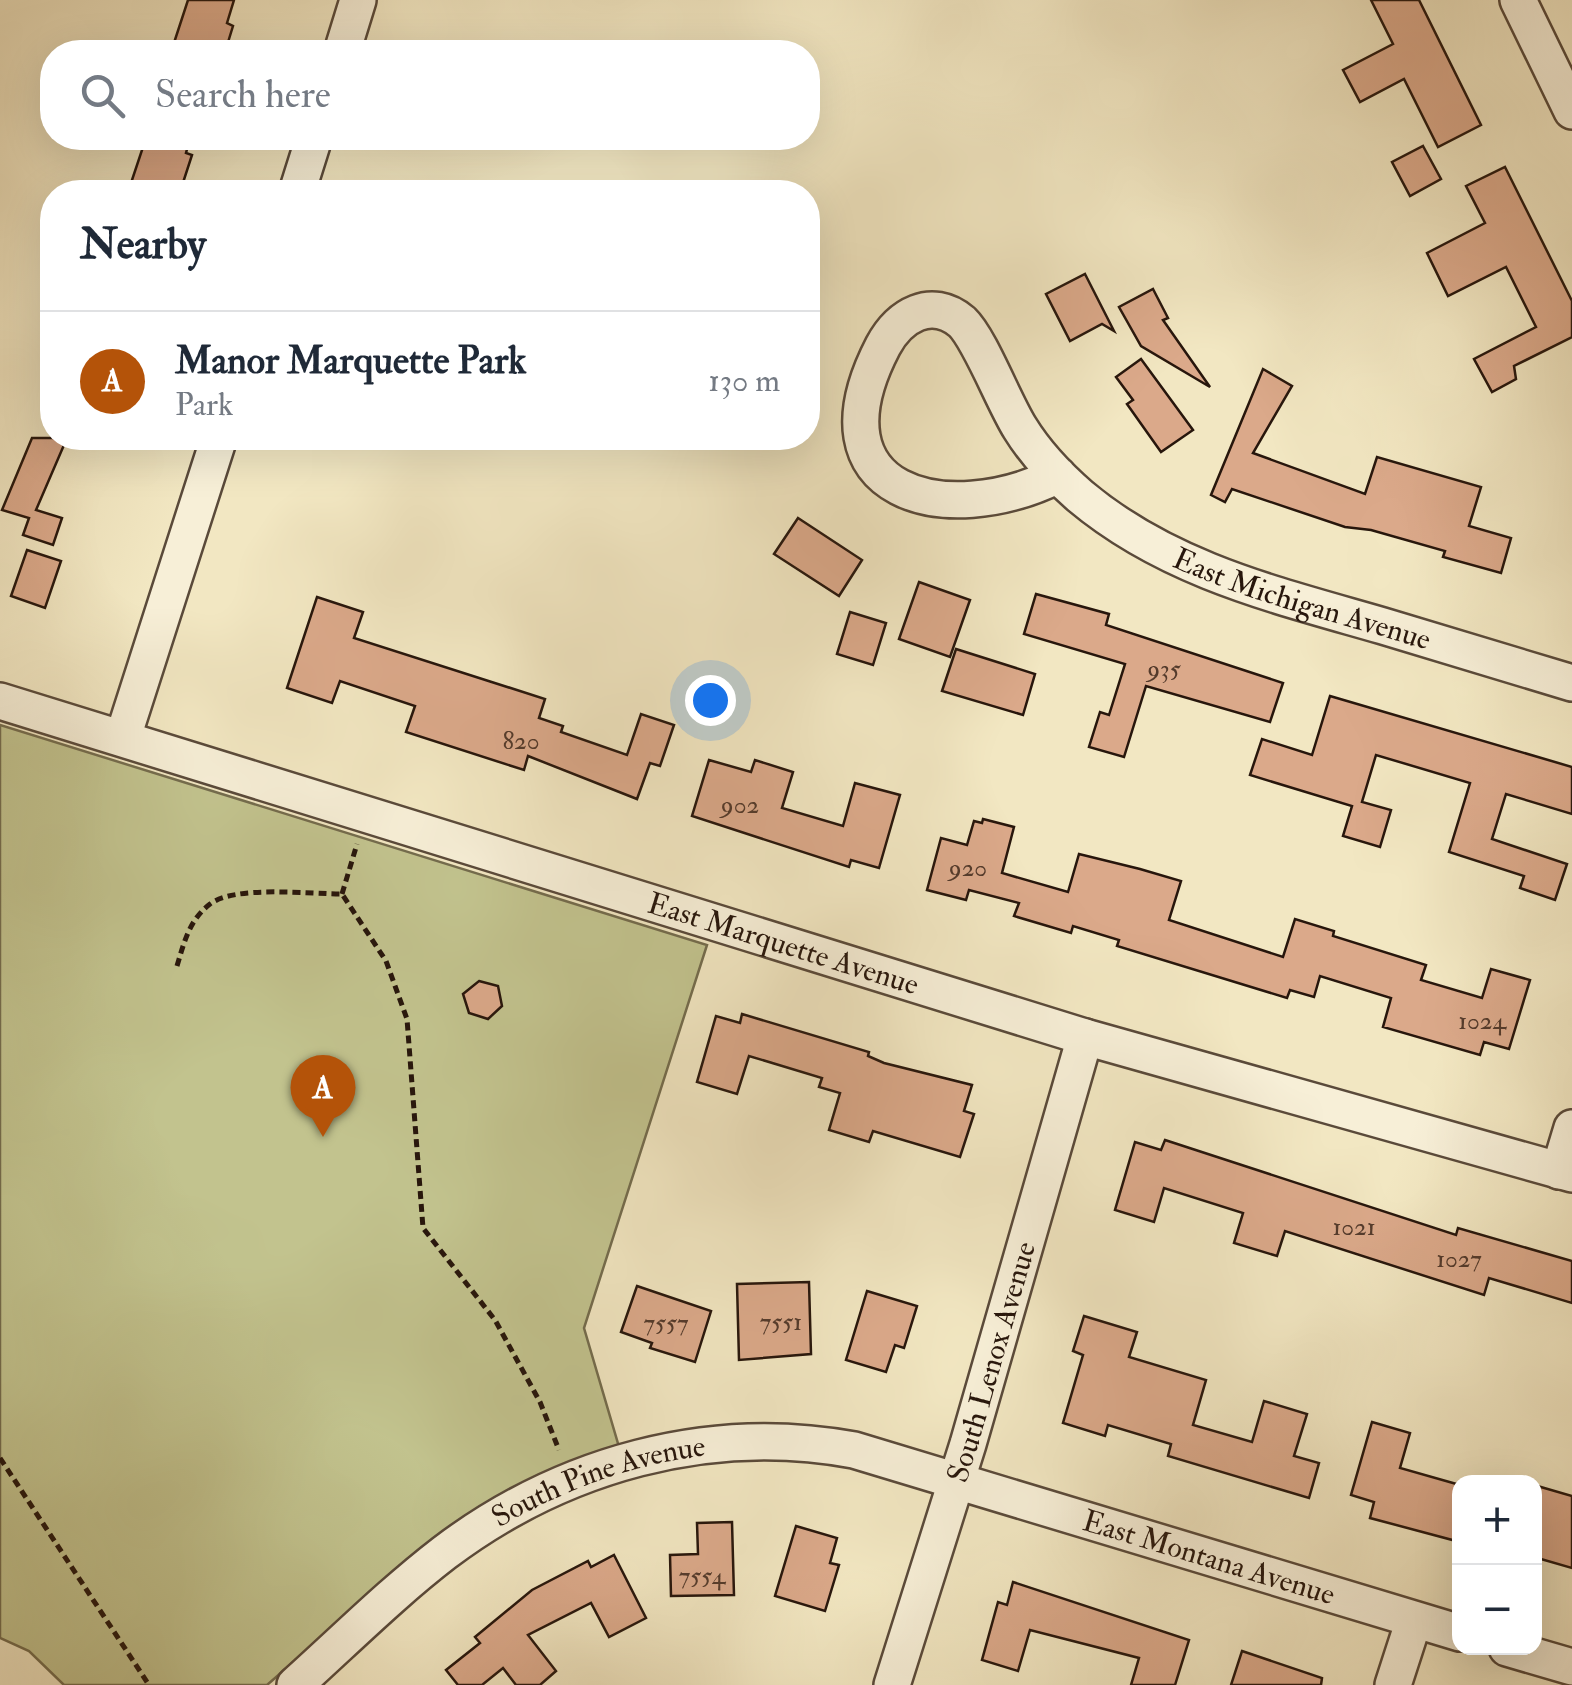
<!DOCTYPE html>
<html lang="en">
<head>
<meta charset="utf-8">
<style>
  body { margin:0; font-family:"IM FELL Double Pica",serif; background:#f2f2f3; color:#1f2937 }
  .controls { position:absolute; right:30px; bottom:30px; display:grid; overflow:hidden; border-radius:20px; box-shadow:0 10px 40px #0002 }
  .controls button { width:90px; height:90px; display:grid; place-items:center; padding:0; border:0; border-bottom:2px solid #e0e1e3; background:#fff; color:#1f2937; font:50px sans-serif }
  .you { position:absolute; left:710px; top:700px; width:35px; height:35px; margin:-25px; border:8px solid #fff; border-radius:50%; background:#1a73e8; box-shadow:0 0 0 15px #1a73e833 }
  .badge { display:grid; place-items:center; width:65px; height:65px; border-radius:50%; background:#b45309; color:#fff; font-size:32px; font-weight:700 }
  .pin { position:absolute; translate:-50% -82px; filter:drop-shadow(0 2px 5px #0008) }
  .pin::after { content:''; position:absolute; top:52px; width:35px; height:30px; background:inherit; clip-path:polygon(0 0,100% 0,50% 100%) }
  .list { margin:0; padding:0; list-style:none }
  h2 { display:flex; justify-content:space-between; align-items:center; height:130px; margin:0; padding:0 40px; font-size:42px }
  h2 small { font-size:32px; font-weight:400; color:#747a83 }
  .list li { display:grid; grid-template-columns:65px 1fr auto; gap:30px; align-items:center; box-sizing:border-box; height:140px; padding:0 40px; border-top:2px solid #e0e1e3 }
  .list b { display:block; font-size:38px; white-space:nowrap }
  .list p { margin:0; font-size:32px; white-space:nowrap; color:#747a83 }
  .list em { font-size:32px; font-style:normal; color:#747a83 }
  .icon { flex:none; width:55px; height:55px; fill:none; stroke:currentColor; stroke-width:2; stroke-linecap:round; stroke-linejoin:round }
  .map { position:relative; flex:none; width:1572px; height:1685px; overflow:hidden }
  .search { position:absolute; background:#fff; box-shadow:0 10px 40px #0002; left:40px; top:40px; width:780px; height:110px; display:flex; align-items:center; gap:25px; box-sizing:border-box; padding:0 35px; border-radius:40px; color:#747a83; font-size:38px }
  .panel { position:absolute; background:#fff; box-shadow:0 10px 40px #0002; left:40px; top:180px; width:780px; height:270px; border-radius:40px }
  .map>svg:first-child { display:block }
  .green { fill:#c2c38e; stroke:#746c4d; stroke-width:2.5 }
  .building { fill:#dba98a; stroke:#27160c; stroke-width:2.5 }
  .lines { fill:none; stroke-linecap:round; stroke-linejoin:round }
  .street-casing { stroke:#5a4a3a; stroke-width:40 }
  .path { stroke:#27160c; stroke-width:5; stroke-dasharray:8 5; stroke-linecap:butt }
  .street { stroke:#f7efd7; stroke-width:35 }
  .labels { text-anchor:middle; stroke-width:8; stroke-linejoin:round; paint-order:stroke }
  .number-label { font-size:25px; fill:#543b2c }
  .street-label { font-size:30px; fill:#27160c; stroke:#f7efd7 }
</style>
</head>
<body>
<div class="map">
<svg width="1572" height="1685" viewBox="0 0 1572 1685">
  <rect width="100%" height="100%" fill="#f2e7c2"/>
  <filter id="stains"><feTurbulence type="fractalNoise" baseFrequency=".002" numOctaves="4"/><feColorMatrix values="0 0 0 0 .2 0 0 0 0 .09 0 0 0 0 .02 0 0 0 .5 -.17"/></filter>
  <radialGradient id="worn" r=".72"><stop offset=".6" stop-color="#630" stop-opacity="0"/><stop offset="1" stop-color="#630" stop-opacity=".3"/></radialGradient>
  <path class="green" d="M0 725 707 945 584 1328 619 1447C479 1485 374 1592 267 1685H64L29 1651 0 1638Z"/>
  <g class="building">
    <path d="M188 0H234L227 23 233 26 225 52H171Z"/>
    <path d="M1371 0H1419L1481 125 1438 147 1404 79 1360 102 1343 70 1393 44Z"/>
    <path d="M146 138H190L186 153 192 155 180 192H128Z"/>
    <path d="M1423 146 1441 179 1410 196 1392 162Z"/>
    <path d="M1505 167 1572 301V337L1514 366 1516 379 1492 392 1474 359 1536 327 1506 267 1448 296 1427 253 1485 223 1466 186Z"/>
    <path d="M1085 274 1114 331 1102 324 1070 341 1046 294Z"/>
    <path d="M1153 289 1168 318 1163 320 1210 387 1141 346 1119 307Z"/>
    <path d="M1141 359 1193 430 1161 452 1127 404 1133 400 1116 377Z"/>
    <path d="M1263 369 1292 386 1253 453 1365 494 1377 457 1481 487 1469 526 1511 538 1501 573 1443 557 1445 551 1371 530 1345 527 1232 489 1225 502 1211 495Z"/>
    <path d="M32 438H67L36 510 62 518 53 545 23 535 29 518 2 510Z"/>
    <path d="M798 518 862 560 839 596 774 554Z"/>
    <path d="M27 550 61 561 45 608 11 596Z"/>
    <path d="M919 582 970 600 950 657 899 639Z"/>
    <path d="M1036 594 1109 614 1106 625 1283 683 1270 722 1146 686 1124 757 1089 747 1100 712 1109 715 1125 664 1024 634Z"/>
    <path d="M317 597 363 612 354 638 545 699 539 718 563 726 561 732 627 755 641 714 674 725 660 766 650 763 637 799 528 756 524 770 406 732 415 706 340 681 332 703 287 688Z"/>
    <path d="M850 612 886 623 873 665 837 654Z"/>
    <path d="M956 649 1035 674 1023 715 942 691Z"/>
    <path d="M1330 696 1572 767V814L1506 794 1492 839 1567 864 1555 900 1520 888 1524 876 1449 852 1470 783 1376 755 1362 802 1391 810 1380 847 1343 836 1352 806 1250 775 1262 739 1312 755Z"/>
    <path d="M709 760 751 772 755 760 793 772 782 808 843 826 855 783 900 795 879 868 851 860 849 867 692 816Z"/>
    <path d="M983 819 1014 827 1002 873 1068 892 1079 854 1140 869 1181 881 1169 920 1283 957 1295 919 1334 931 1333 936 1426 965 1421 980 1482 998 1491 969 1530 980 1509 1049 1484 1042 1480 1055 1383 1027 1391 998 1320 976 1314 997 1290 990 1287 998 1117 946 1119 940 1073 926 1071 933 1014 916 1019 903 969 890 966 900 927 890 941 838 967 845 974 821 982 823Z"/>
    <path d="M479 981 498 986 502 1006 488 1019 469 1013 463 994Z"/>
    <path d="M742 1014 869 1052 868 1056 884 1063 972 1085 964 1111 974 1114 960 1157 873 1131 869 1142 829 1130 840 1093 819 1087 822 1078 749 1056 737 1094 697 1082 716 1016 740 1023Z"/>
    <path d="M1165 1140 1456 1235 1458 1228 1572 1261V1303L1489 1278 1484 1295 1285 1231 1277 1256 1234 1243 1243 1213 1164 1188 1154 1222 1115 1210 1135 1142 1161 1150Z"/>
    <path d="M809 1282 811 1354 739 1360 737 1284Z"/>
    <path d="M637 1286 711 1311 695 1362 650 1348 652 1343 621 1332Z"/>
    <path d="M867 1291 917 1306 904 1348 895 1345 886 1372 846 1360Z"/>
    <path d="M1084 1316 1137 1332 1129 1357 1206 1380 1193 1425 1252 1442 1264 1401 1307 1414 1294 1456 1319 1463 1309 1498 1168 1456 1171 1444 1108 1425 1105 1436 1063 1423 1083 1355 1073 1351Z"/>
    <path d="M1372 1422 1410 1433 1400 1468 1460 1485V1542L1370 1518 1374 1502 1351 1495Z"/>
    <path d="M1534 1485 1572 1496V1568L1534 1557Z"/>
    <path d="M732 1522 734 1595 671 1596 670 1555 698 1554 697 1523Z"/>
    <path d="M796 1526 837 1538 830 1563 839 1565 825 1611 775 1596Z"/>
    <path d="M614 1555 646 1618 609 1637 591 1603 528 1635 556 1671 540 1685H516L503 1668 482 1685H458L446 1670 480 1643 475 1637 532 1590 588 1561 591 1567Z"/>
    <path d="M1013 1582 1189 1640 1175 1685H1131L1139 1658 1030 1630 1018 1671 982 1660 998 1602 1007 1605Z"/>
    <path d="M1242 1651 1322 1678 1321 1685H1231Z"/>
  </g>
  <g class="lines">
    <defs>
      <g id="street">
        <path d="M1518 0 1572 111"/>
        <path d="M342 52 358 0"/>
        <path d="M297 192 314 138"/>
        <path id="s1" d="M1058 475C945 531 806 494 883 346 899 316 931 296 962 322 980 339 1004 403 1020 428 1036 454 1057 476 1080 496 1168 570 1276 595 1383 626 1446 645 1509 664 1572 683"/>
        <path id="s2" d="M0 701 1085 1037 1572 1174"/>
        <path d="M123 737 219 438"/>
        <path d="M1559 1171 1572 1128"/>
        <path d="M1507 1648 1572 1667"/>
        <path id="s3" d="M295 1685C344 1641 392 1593 444 1553 562 1464 709 1423 854 1450L1460 1633"/>
        <path id="s4" d="M892 1685 968 1444 1085 1037"/>
        <path d="M1393 1685 1414 1620"/>
      </g>
    </defs>
    <use href="#street" class="street-casing"/>
    <g class="path">
      <path d="M342 894 357 844"/>
      <path d="M177 966C184 943 189 920 210 904 235 885 310 894 342 894L386 961 407 1019 423 1228 495 1320 540 1402 559 1450"/>
      <path d="M0 1458 149 1685"/>
    </g>
    <use href="#street" class="street"/>
  </g>
  <g class="labels">
    <g class="number-label">
      <text x="1164" y="677">935</text>
      <text x="521" y="749">820</text>
      <text x="740" y="813">902</text>
      <text x="968" y="876">920</text>
      <text x="1482" y="1029">1024</text>
      <text x="1354" y="1235">1021</text>
      <text x="1459" y="1267">1027</text>
      <text x="781" y="1330">7551</text>
      <text x="666" y="1331">7557</text>
      <text x="702" y="1584">7554</text>
    </g>
    <g class="street-label">
      <text dy="10" stroke="none"><textPath href="#s1" startOffset="880">East Michigan Avenue</textPath></text>
      <text dy="10" stroke="none"><textPath href="#s2" startOffset="820">East Marquette Avenue</textPath></text>
      <text dy="10" stroke="none"><textPath href="#s4" startOffset="338">South Lenox Avenue</textPath></text>
      <text dy="10" stroke="none"><textPath href="#s3" startOffset="372">South Pine Avenue</textPath></text>
      <text dy="10" stroke="none"><textPath href="#s3" startOffset="1005">East Montana Avenue</textPath></text>
    </g>
  </g>
  <rect width="100%" height="100%" filter="url(#stains)"/>
  <rect width="100%" height="100%" fill="url(#worn)"/>
</svg>
<div class="controls">
<button>+</button>
<button>−</button>
</div>
<div class="you"></div>
<div class="pin badge" style="left:323px;top:1137px">A</div>
<div class="search"><svg class="icon" aria-label="search" viewBox="0 0 24 24"><circle cx="10" cy="10" r="6"/><path d="M15 15l6 6"/></svg>Search here</div>
<section class="panel">
<h2>Nearby<small></small></h2>
<ul class="list">
<li><span class="badge">A</span><div><b>Manor Marquette Park</b><p>Park</p></div><em>130 m</em></li>
</ul>
</section>
</div>
</body>
</html>
